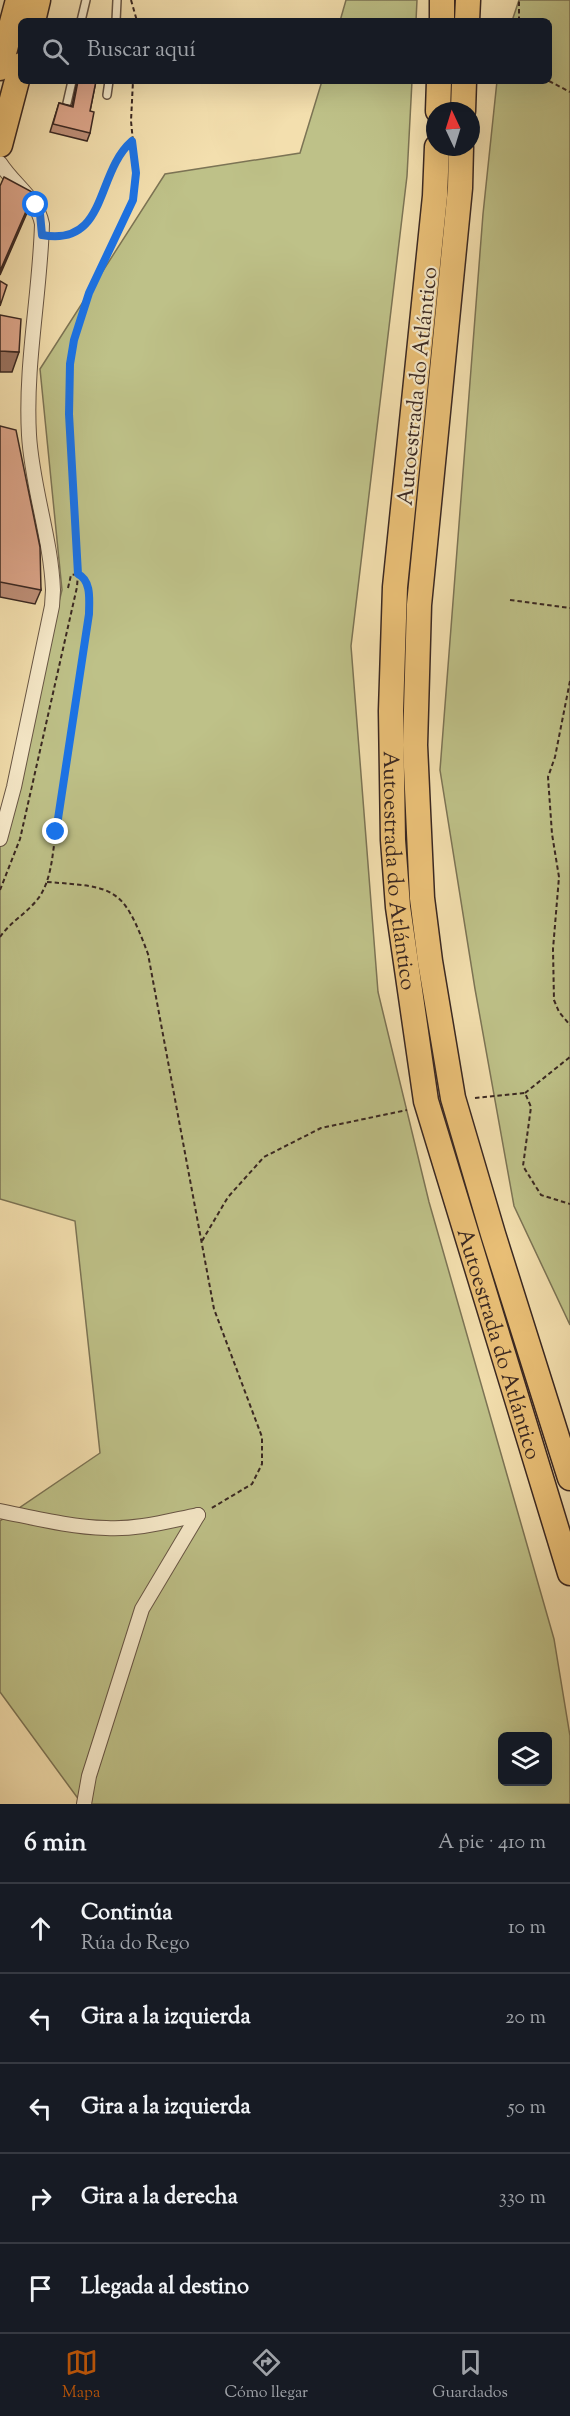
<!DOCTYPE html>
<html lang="es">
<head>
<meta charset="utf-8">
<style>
  body { margin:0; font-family:"Sorts Mill Goudy",serif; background:#242831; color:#f1f3f6 }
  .controls { position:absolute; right:18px; bottom:18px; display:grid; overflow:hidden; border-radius:9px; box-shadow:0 6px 24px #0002 }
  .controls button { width:54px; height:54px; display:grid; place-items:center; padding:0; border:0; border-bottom:2px solid #363941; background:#171b24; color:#f1f3f6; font:30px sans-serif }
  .compass { position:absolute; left:426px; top:102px; width:54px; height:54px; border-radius:50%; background:#171b24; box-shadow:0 6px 24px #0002; rotate:356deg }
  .stop { position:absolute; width:18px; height:18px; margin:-14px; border:4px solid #1a73e8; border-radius:50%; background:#fff }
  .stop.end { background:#1a73e8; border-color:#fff; box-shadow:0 2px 6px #0008 }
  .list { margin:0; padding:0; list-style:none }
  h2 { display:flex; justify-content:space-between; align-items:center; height:78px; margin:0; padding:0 24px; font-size:26px }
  h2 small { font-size:20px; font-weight:400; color:#9ea1a6 }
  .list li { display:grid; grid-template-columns:39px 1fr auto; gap:18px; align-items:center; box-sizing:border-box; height:90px; padding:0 24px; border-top:2px solid #363941 }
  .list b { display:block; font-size:22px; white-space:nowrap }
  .list p { margin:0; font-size:20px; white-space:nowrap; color:#9ea1a6 }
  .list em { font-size:20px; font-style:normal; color:#9ea1a6 }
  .icon { flex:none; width:33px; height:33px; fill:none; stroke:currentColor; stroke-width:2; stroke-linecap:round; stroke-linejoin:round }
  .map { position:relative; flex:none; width:570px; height:1804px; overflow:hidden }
  .search { position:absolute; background:#171b24; box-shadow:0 6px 24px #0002; left:18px; right:18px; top:18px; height:66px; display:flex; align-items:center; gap:15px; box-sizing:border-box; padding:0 21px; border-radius:9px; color:#9ea1a6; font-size:22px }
  .sheet { height:528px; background:#171b24 }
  nav { display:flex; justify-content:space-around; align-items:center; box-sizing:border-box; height:84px; border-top:2px solid #363941; background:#171b24; font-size:16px; color:#9ea1a6 }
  nav a { display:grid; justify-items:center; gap:3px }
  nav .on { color:#b45309 }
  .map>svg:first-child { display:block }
  .green { fill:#bec188; stroke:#7c7455; stroke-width:1.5; fill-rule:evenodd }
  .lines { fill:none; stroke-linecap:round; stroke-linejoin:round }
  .lane-casing { stroke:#685645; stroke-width:10 }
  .street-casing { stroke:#685645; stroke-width:16 }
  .highway-casing { stroke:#3a2822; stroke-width:27 }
  .path { stroke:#3a2822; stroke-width:2; stroke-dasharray:4.5 3; stroke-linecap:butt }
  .lane { stroke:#f7eaca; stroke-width:7 }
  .street { stroke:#f7eaca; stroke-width:14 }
  .highway { stroke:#eac077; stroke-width:24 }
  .wall { fill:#be8f78; stroke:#3a2822; stroke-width:1.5 }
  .shaded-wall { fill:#9b7461; stroke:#3a2822; stroke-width:1.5 }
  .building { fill:#dda68b; stroke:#3a2822; stroke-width:1.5 }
  .route { stroke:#1a73e8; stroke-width:8 }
  .labels { text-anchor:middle; stroke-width:4.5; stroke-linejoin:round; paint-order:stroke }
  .street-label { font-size:22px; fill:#3a2822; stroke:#f7eaca }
</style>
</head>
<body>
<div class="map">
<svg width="570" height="1804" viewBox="0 0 570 1804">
  <rect width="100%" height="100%" fill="#f3dfae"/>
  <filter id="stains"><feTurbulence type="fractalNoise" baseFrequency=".00333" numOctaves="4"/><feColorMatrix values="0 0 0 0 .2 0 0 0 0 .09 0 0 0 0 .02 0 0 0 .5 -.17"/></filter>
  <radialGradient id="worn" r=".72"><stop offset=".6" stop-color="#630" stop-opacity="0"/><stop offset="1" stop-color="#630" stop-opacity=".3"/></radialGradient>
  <g class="green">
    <path d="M346 0H417L416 21H340Z"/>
    <path d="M519 0H570V1325L514 1206 475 989 440 770 483 214 497 81H549V21H512Z"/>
    <path d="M322 81H412L407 176 351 646 378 992 429 1202 554 1639 570 1736V1804H82L0 1692V1521L100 1453 75 1221 0 1199V837L62 590 40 369 165 174 300 153ZM502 1736H548V1782H502Z"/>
  </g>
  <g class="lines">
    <defs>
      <g id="lane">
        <path d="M81 21 86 0"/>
        <path d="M116 21 117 0"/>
        <path d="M107 95 109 81"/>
        <path d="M67 103 72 81"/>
      </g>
      <g id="street">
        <path d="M0 163C14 185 37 198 42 224 40 295 25 364 29 435 32 487 51 538 53 590L52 606 14 787 0 839"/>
        <path d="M0 1511C35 1518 70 1527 106 1528 137 1530 168 1521 198 1515"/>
        <path d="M84 1804 89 1776 142 1609 198 1515"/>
      </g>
      <g id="highway">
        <path d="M33 21 38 0"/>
        <path d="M442 21V0"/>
        <path d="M467 21 468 0"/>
        <path d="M0 68 18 0"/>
        <path d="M438 111 439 81"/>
        <path d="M463 111 464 81"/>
        <path d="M0 145 21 65"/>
        <path id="s1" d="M437 147 435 196 395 587 391 711 393 840 398 907 426 1101 570 1573"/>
        <path d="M461 147 460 188 419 605 415 745 422 898 430 961 453 1098 493 1234 570 1478"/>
      </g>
    </defs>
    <use href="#lane" class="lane-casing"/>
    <use href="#street" class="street-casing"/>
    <use href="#highway" class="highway-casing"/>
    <g class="path">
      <path d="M131 0 137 21"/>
      <path d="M519 21V0"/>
      <path d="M549 81 570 92"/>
      <path d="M57 237C107 233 99 169 131 141"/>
      <path d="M68 588 71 575 78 574"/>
      <path d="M510 600 570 608"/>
      <path d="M570 681 555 757 548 777 552 834 559 877 553 949 554 1000 559 1012 570 1025"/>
      <path d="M47 882C116 887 123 887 148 954L214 1309 262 1437V1464L252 1484 210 1509"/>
      <path d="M0 890 20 839 77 587 79 559 69 414 70 364 74 340 89 293 133 200 136 173 131 121 133 81"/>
      <path d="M0 937C11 921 29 912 40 896 47 885 50 872 52 860L74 701 89 614 86 583 83 577 78 574"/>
      <path d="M525 1093 570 1057"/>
      <path d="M475 1098 525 1093 531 1107 523 1166 541 1195 570 1204"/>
      <path d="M202 1241 228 1197 264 1157 321 1128 407 1110"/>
    </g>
    <use href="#lane" class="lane"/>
    <use href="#street" class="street"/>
    <use href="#highway" class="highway"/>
  </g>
  <g class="wall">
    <path d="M77 81H96L90 111V133L87 141 50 132 59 103 72 106Z"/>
    <path d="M0 426 41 590 35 604 0 597Z"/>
  </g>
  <g class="shaded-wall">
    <path d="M34 193 27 213 0 275V271Z"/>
    <path d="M0 351 19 352 12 372H0Z"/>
  </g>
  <g class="building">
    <path d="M78 81H96L90 111 94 112 90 133 53 124 59 103 73 107Z"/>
    <path d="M4 177 34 193 0 271V186Z"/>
    <path d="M0 281 7 285 0 306Z"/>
    <path d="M0 315 21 319 19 352 0 351Z"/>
    <path d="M0 426 16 430 40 547 41 590 0 582Z"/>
  </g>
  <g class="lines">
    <path class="route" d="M36 205 40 214 42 235C108 247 95 173 132 141L136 173 133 200 89 293 74 340 70 364 69 414 78 574C92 581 89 601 89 614L56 832"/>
  </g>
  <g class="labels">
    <g class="street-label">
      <text transform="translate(416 386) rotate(-84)" y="8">Autoestrada do Atlántico</text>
      <text dy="8" stroke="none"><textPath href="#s1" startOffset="726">Autoestrada do Atlántico</textPath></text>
      <text dy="8" stroke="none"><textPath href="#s1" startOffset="1212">Autoestrada do Atlántico</textPath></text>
    </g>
  </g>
  <rect width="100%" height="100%" filter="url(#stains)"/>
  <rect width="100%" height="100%" fill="url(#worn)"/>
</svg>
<div class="controls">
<button><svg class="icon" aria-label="layers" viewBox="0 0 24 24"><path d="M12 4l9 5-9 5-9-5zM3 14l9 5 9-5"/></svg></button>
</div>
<svg class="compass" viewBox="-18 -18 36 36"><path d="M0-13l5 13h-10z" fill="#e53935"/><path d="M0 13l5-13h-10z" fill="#9ea1a6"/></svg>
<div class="stop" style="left:36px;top:205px"></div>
<div class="stop end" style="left:56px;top:832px"></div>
<div class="search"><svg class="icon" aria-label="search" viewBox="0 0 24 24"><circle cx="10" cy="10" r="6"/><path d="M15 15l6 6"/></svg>Buscar aquí</div>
</div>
<section class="sheet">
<h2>6 min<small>A pie · 410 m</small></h2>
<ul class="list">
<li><svg class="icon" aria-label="ahead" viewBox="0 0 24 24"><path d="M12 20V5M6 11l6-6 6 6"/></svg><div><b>Continúa</b><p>Rúa do Rego</p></div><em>10 m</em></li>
<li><svg class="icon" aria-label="left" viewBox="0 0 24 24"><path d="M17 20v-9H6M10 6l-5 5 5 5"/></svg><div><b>Gira a la izquierda</b></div><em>20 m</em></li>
<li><svg class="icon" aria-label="left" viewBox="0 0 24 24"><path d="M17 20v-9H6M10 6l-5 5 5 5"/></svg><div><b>Gira a la izquierda</b></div><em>50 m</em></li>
<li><svg class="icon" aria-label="right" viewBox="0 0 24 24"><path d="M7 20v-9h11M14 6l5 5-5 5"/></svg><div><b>Gira a la derecha</b></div><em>330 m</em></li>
<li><svg class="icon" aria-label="arrive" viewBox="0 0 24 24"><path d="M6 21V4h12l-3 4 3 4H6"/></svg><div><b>Llegada al destino</b></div></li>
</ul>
</section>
<nav>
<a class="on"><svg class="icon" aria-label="map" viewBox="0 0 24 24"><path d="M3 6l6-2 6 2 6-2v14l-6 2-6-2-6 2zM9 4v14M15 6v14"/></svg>Mapa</a>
<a><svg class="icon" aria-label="directions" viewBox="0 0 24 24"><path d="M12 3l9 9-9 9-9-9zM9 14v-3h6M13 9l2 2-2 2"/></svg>Cómo llegar</a>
<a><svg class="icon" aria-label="saved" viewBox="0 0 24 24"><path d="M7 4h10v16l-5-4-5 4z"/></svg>Guardados</a>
</nav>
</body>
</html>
